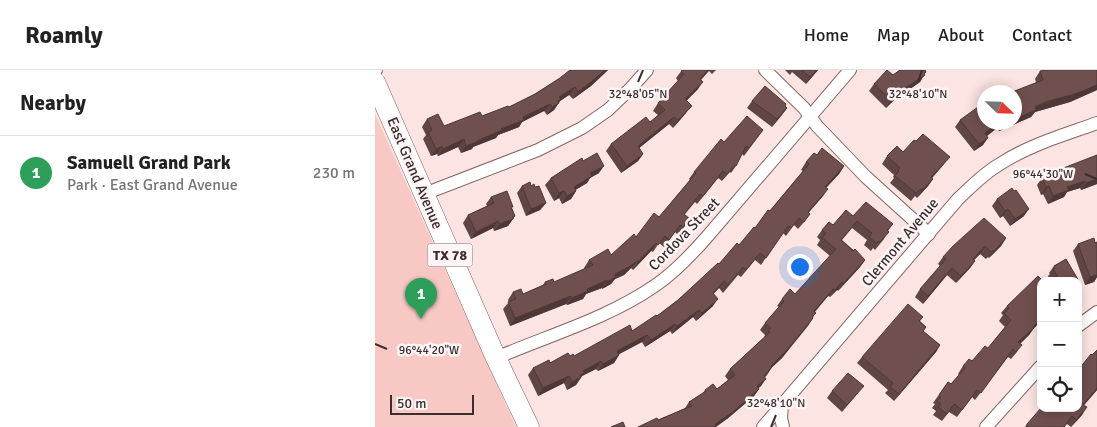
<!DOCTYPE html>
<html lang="en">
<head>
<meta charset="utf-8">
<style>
  body { margin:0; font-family:Signika,sans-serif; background:#f6f6f6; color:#222 }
  .controls { position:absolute; right:15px; bottom:15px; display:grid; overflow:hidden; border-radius:10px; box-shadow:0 2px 12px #0003 }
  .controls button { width:45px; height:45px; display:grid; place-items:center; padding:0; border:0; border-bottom:1px solid #e0e0e0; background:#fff; color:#222; font:25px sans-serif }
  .compass { position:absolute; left:602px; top:15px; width:45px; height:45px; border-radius:50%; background:#fff; box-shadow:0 2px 12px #0003; rotate:113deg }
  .scale { position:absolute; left:15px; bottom:12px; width:84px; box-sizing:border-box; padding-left:5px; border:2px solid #3c2e2d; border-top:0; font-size:14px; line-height:18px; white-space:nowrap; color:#3c2e2d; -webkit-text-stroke:4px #fdf5f5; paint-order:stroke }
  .you { position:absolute; left:424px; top:196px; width:18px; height:18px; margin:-12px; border:4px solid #fff; border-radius:50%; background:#1a73e8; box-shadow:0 0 0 8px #1a73e833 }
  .badge { display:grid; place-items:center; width:32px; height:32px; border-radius:50%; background:#286d7c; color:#fff; font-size:16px; font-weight:700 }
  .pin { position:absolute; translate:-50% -41px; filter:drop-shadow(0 1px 2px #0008) }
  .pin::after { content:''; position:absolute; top:26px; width:18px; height:15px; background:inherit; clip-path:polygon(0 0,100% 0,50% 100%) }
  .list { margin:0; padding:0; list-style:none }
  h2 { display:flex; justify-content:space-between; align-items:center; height:65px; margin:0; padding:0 20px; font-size:21px }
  h2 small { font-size:16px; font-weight:400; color:#767676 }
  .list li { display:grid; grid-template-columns:32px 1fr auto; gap:15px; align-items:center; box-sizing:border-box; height:75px; padding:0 20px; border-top:1px solid #e0e0e0 }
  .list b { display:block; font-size:19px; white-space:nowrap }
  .list p { margin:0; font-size:16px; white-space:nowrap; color:#767676 }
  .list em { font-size:16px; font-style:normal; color:#767676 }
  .icon { flex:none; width:28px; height:28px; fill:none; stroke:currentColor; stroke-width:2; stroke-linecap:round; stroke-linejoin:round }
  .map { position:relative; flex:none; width:722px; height:357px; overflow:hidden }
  header { display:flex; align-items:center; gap:30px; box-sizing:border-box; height:70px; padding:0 25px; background:#fff; border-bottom:1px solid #e0e0e0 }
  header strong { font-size:24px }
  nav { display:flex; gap:28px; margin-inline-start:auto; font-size:18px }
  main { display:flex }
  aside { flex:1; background:#fff }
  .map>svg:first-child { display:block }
  .green { fill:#f8c9c4 }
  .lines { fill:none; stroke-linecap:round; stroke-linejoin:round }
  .minor-casing { stroke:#846461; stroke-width:14 }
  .primary-casing { stroke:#846461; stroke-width:21 }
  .minor { stroke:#fff; stroke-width:12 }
  .primary { stroke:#fff; stroke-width:20 }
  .wall { fill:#5f4543 }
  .shaded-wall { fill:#4e3837 }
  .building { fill:#6f504e; stroke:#4e3837 }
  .ticks { fill:none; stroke:#3c2e2d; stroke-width:2 }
  .labels { text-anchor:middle; stroke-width:5; stroke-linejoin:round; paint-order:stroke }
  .shield { fill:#fdf5f5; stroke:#766a69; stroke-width:1 }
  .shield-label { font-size:14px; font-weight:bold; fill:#3c2e2d }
  .street-label { font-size:15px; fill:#3c2e2d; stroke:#fdf5f5 }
  .ticks-label { font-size:12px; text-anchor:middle; fill:#3c2e2d; stroke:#fdf5f5; stroke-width:5; stroke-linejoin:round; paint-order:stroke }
</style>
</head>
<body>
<header>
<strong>Roamly</strong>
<nav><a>Home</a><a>Map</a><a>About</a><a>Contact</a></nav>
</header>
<main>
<aside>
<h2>Nearby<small></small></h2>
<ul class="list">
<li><span class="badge" style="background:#2e9e5b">1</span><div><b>Samuell Grand Park</b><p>Park · East Grand Avenue</p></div><em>230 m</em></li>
</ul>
</aside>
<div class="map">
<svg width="722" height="357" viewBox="0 0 722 357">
  <rect width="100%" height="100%" fill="#fbe4e2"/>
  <path class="green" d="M0 44 141 357H0Z"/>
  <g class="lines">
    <defs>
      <g id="minor">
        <path d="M390 0 429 38 442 56 491 107 554 164"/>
        <path d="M0 1 1 0"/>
        <path d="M49 124 163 80 207 58 233 40 256 18 272 0"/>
        <path d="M703 256 722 242"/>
        <path d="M121 288C174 265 232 249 281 215 300 202 316 185 331 168L475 0"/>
        <path d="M407 335 406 348 408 357"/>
        <path d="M388 357 583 129C596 117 609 103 625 94 654 75 689 65 722 53"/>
        <path d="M611 357 666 296"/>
      </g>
      <path id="primary" d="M0 12 121 288 154 357"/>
    </defs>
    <use href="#minor" class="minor-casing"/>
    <use href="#primary" class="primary-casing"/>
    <use href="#minor" class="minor"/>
    <use href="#primary" class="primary"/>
  </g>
  <g class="wall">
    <path d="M195 0H233L216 16 198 29 194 25 185 31 179 40 172 45 169 41 147 52 144 57 123 65 121 68 98 77 97 79 86 83 83 77 63 86 62 84 56 86 48 69 51 65 47 57 52 49 69 56 107 46 134 37 160 24 185 8Z"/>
    <path d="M307 0H341L337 4 334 1 326 10 323 19 311 31V43L298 58 294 54 264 78 268 84 263 91 246 103 231 81 236 74 275 52 283 45 278 41 283 33 303 11 301 8Z"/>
    <path d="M410 0H443L431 14 417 2 415 5Z"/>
    <path d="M525 0H551H550L551 2 545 12 518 31 511 38 494 21 499 14 518 5Z"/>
    <path d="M722 0V20L695 32 660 42 656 47 624 61 622 58 612 66 608 75 599 81 580 57 585 50 610 52H640L661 12 660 9 665 1Z"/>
    <path d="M377 31 410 36 412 38 397 57 372 38Z"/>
    <path d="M388 60 369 86 367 84 361 96 356 103 355 102 347 111 343 108 322 134 320 132 310 144V156L303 165 300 162 289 177 284 173 278 182 276 181 258 200 256 198 249 205 240 209 236 214 227 219V218L211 224 208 229 192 235 191 234 135 256 128 239 134 232 133 230 138 222 148 224 168 215 170 212H179L210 199 209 198 214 190 236 185 261 167 284 147 315 110 314 109 319 102 349 72Z"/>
    <path d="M528 82 569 94 557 108 558 109 553 116 542 128 540 126 536 131 515 113 519 108 518 107 519 105 507 94 512 86Z"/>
    <path d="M442 85 469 96 464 104 451 118 448 126 434 142 430 151 423 159 419 155 411 166 408 163 386 195 380 190 366 207 363 205 348 223 344 218 338 224V236L321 251 318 247 297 264 295 261 270 277 267 272 244 284V285L239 293 223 301 221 299 207 306 201 315 192 320 189 313 163 326 153 305 158 298 195 286H199L257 261 282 246 303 230 344 194 364 175 380 158 428 101 426 100 431 92Z"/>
    <path d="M722 85V114L706 120 705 118 692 122 689 127 673 134 668 124 666 125 662 115 667 108Z"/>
    <path d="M208 91 224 103 215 108 212 113 200 120 201 121 196 129 187 134 184 128 179 131 170 115 176 108Z"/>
    <path d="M147 116H156L171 133 165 140 151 146 142 123Z"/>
    <path d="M116 127 137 138 140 146 133 156 119 161 118 158 96 169 88 153 93 145 112 136 111 134Z"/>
    <path d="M622 129 649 146 635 156 628 146 625 148 617 136Z"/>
    <path d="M478 146 518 154 513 161 509 169 500 180 498 178 496 181 489 175 492 170 477 158 467 170 490 190 485 197 463 221 462 220 455 227 453 226 440 242 438 248 433 256 407 288 397 297 390 307 386 316 383 318 384 319 379 326 352 349 283 350 310 338 314 332 328 323 330 320 342 319 353 310 350 306 355 299 389 268 390 265 385 260 390 253 404 237 402 236 407 229 420 224 455 186 442 175 445 170 442 167 447 160Z"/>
    <path d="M631 168 626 176 614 188 613 187 611 189 605 184 599 190 600 191 595 198 581 213 572 205 548 234 540 227 545 219 565 196 563 194 568 187Z"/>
    <path d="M722 172V207L719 212 710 215 698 181 703 174Z"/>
    <path d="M691 189 705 213 703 215V211H676L673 206 675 204 674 203 679 196Z"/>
    <path d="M632 236 666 251 659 258 654 265 645 274 642 282 636 289 633 287 600 330 597 327 582 347 574 342 567 351 558 345 561 341 557 338 560 334 558 333 573 312 576 314 584 305 583 304 588 296 597 291 613 278 630 257 624 251 628 245 626 243Z"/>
    <path d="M548 247 545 251 551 257 548 261 565 275 561 282 519 331 510 323 513 320 482 293 487 287Z"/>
    <path d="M722 280V320L709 335 707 345 696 357 692 354 689 357H650L652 354 703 338 704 299Z"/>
    <path d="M457 321 483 323 467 342 452 328Z"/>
  </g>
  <g class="shaded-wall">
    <path d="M230 0H233L216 16 198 29 203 22Z"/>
    <path d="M333 0H334L320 16 325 9Z"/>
    <path d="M442 0H443L431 14 435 7Z"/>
    <path d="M551 2 545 12 518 31 511 38 516 30 523 23Z"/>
    <path d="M328 12 323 19 305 37 310 29Z"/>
    <path d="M722 15V20L695 32 660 42 656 47 624 61 629 54 632 52H640V49L660 37Z"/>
    <path d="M200 17 194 25 185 31 179 40 172 45 184 27Z"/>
    <path d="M175 34 169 41 147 52 144 57 123 65 121 68 98 77 97 79 86 83 91 76Z"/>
    <path d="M317 36 311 43 298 58 303 50Z"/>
    <path d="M412 38 407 45 397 57 402 49Z"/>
    <path d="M299 47 294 54 258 83 263 76Z"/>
    <path d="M625 52H626L622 58 605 71 610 63Z"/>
    <path d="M613 68 608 75 599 81 604 74Z"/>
    <path d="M89 69 83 77 63 86 68 79Z"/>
    <path d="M67 76 62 84 56 86 61 79Z"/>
    <path d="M268 84 263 91 246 103 252 96Z"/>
    <path d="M575 87 551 115 556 107Z"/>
    <path d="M229 96 224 103 215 108 212 113 194 124 199 117 215 103Z"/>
    <path d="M469 96 464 104 445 124 450 117Z"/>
    <path d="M348 101 343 108 322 134 328 126Z"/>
    <path d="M558 109 553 116 542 128 547 120Z"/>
    <path d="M722 109V114L706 120 711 113Z"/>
    <path d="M710 111 705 118 692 122 689 127 673 134 678 126 692 117Z"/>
    <path d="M674 116 668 124 666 125 671 117Z"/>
    <path d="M453 119 448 126 428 149 433 142Z"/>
    <path d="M189 121 184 128 179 131 184 123Z"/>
    <path d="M201 121 196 129 187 134 192 126Z"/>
    <path d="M171 133 165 140 151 146 156 139Z"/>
    <path d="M633 139 628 146 625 148 630 141Z"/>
    <path d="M654 139 649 146 635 156 640 149Z"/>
    <path d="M140 146 133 156 119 161 125 154Z"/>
    <path d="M123 151 118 158 96 169 101 162Z"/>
    <path d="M631 168 626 176 614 188 619 181Z"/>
    <path d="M281 173 276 181 258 200 263 192Z"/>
    <path d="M610 176 605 184 593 196 598 189Z"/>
    <path d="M490 190 485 197 463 221 468 214Z"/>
    <path d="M262 191 256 198 249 205 240 209 236 214 227 219 232 212 240 204Z"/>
    <path d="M600 191 595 198 581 213 586 206Z"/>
    <path d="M577 198 572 205 548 234 553 226Z"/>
    <path d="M722 203V207L719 212 710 215 715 207Z"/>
    <path d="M232 210 227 218 211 224 208 229 192 235 197 228 212 219Z"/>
    <path d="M349 211 344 218 332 231 338 223Z"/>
    <path d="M467 212 462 220 455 227 460 220Z"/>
    <path d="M458 219 453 226 434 248 439 241Z"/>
    <path d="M196 226 191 234 135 256 140 248Z"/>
    <path d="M343 229 338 236 321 251 327 243Z"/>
    <path d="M324 240 318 247 297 264 302 256Z"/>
    <path d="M438 248 407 288 391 303 396 296Z"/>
    <path d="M666 249V251L657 260 659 258 654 265 638 280 643 272Z"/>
    <path d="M300 254 295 261 270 277 276 270Z"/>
    <path d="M272 265 267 272 237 288 242 281Z"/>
    <path d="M565 275 561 282 519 331 524 324Z"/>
    <path d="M244 285 239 293 223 301 228 294Z"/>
    <path d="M226 291 221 299 207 306 201 315 192 320 197 312 208 301Z"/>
    <path d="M397 297 392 305 384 313 389 306Z"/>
    <path d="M194 306 189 313 163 326 168 318Z"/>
    <path d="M391 309 386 316 377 324 382 316Z"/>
    <path d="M722 318V320L703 342 708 335Z"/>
    <path d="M384 319 379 326 352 349 341 357H338L340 354Z"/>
    <path d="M712 337 707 345 696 357 701 350Z"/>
  </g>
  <g class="building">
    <path d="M195 0H230L221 8 203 22 200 17 184 27 186 29 183 31 184 33 177 37 175 34 148 47 149 50 126 59 127 60 102 71V72L91 76 89 69 68 79 67 76 61 79 53 62 57 60 52 49 63 44 69 56 105 42 107 46 133 36 134 37 160 24 185 8Z"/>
    <path d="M307 0H333L325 9 328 12 310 29 317 36 303 50 299 47 263 76 268 84 252 96 236 74 271 47 275 52 290 40 283 33 309 4 306 1Z"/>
    <path d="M427 0H442L435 7Z"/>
    <path d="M512 0 518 5 525 0H550L551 2 549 4 550 5 523 23 516 30 499 14Z"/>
    <path d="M669 0H722V15L700 24 670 32 660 37 661 40 640 49V22H637L668 10 665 1Z"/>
    <path d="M390 16 411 34 410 36 412 38 402 49 377 31Z"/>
    <path d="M634 20 635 22H627Z"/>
    <path d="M610 32V52H625L610 63 613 68 604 74 585 50Z"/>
    <path d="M372 46 388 60 374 78 371 76 361 96 360 95 352 104 348 101 328 126 325 124 309 144 315 149 308 157 305 155 294 170 290 166 283 175 281 173 263 192 262 191 254 197 240 204 241 207 232 212V210L212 219 213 221 197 228 196 226 140 248 133 232 141 229 138 222 146 219 148 224 171 214 170 212 178 209 179 212 218 195 214 190 233 179 236 185 259 164 261 167 279 143 284 147 321 103 319 102 346 69 349 72Z"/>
    <path d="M548 64 575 87 556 107 558 109 547 120 546 119 541 123 520 106 524 101 523 100 525 98 512 86 522 76 528 82 539 70 541 71Z"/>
    <path d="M447 78 469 96 450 117 453 119 433 142 435 144 429 152 424 148 416 158 413 156 391 188 385 183 371 200 368 197 353 215 349 211 338 223 343 229 327 243 324 240 302 256 300 254 276 270 272 265 242 281 244 285 228 294 226 291 208 301 209 303 205 305 206 307 197 312 194 306 168 318 158 298 174 290 175 293 193 283 195 286 198 284 199 286 255 255 257 261 281 245 282 246 303 230 343 193 344 194 362 173 364 175 379 157 380 158 393 140 395 141 434 94 431 92 439 83 442 85Z"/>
    <path d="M222 83 229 96 215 103 217 106 199 117 201 121 192 126 189 121 184 123 176 108 207 88 208 91Z"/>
    <path d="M722 85V109L711 113 710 111 692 117 694 120 678 126 674 116 671 117 667 108 691 97Z"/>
    <path d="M155 112 156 116 159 114 160 117 164 116 171 133 156 139 147 116Z"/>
    <path d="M637 118 639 121 641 120 654 139 640 149 633 139 630 141 622 129Z"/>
    <path d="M132 121 138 137H136L140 146 138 147V149L125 154 123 151 101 162 93 145 119 133 116 127Z"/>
    <path d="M491 132 518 154 512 160 514 162 505 172 504 171 501 173 494 167 497 163 482 151 466 170 478 181 480 179 490 190 468 214 467 212 460 220 458 219 439 241 441 243 437 247 438 248 412 280 396 296 397 297 389 306 391 309 382 316 384 319 358 342 340 354 341 356 340 357H263L282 348 283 350 317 336 314 332 331 321 330 320 338 314 342 319 360 305 355 299 395 262 393 261 396 258 390 253 409 231 407 229 415 219 420 224 461 179 447 168 451 163 447 160 454 152 458 155 471 140 478 146Z"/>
    <path d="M609 148 631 168 619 181 618 180 616 182 610 176 598 189 600 191 586 206 577 198 553 226 545 219 571 189 568 187 578 176Z"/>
    <path d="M719 168 720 173 722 172V205L715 207 703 174Z"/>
    <path d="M691 189 705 213 703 214V211H685L678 199 680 198 679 196Z"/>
    <path d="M663 206 668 211H666V249L658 257 659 258 643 272 647 275 641 282 638 279 606 323 602 320 587 340 579 334 572 344 563 337 566 334 562 331 566 327 564 325 573 312 576 314 590 298 588 296 594 289 597 291 610 276 613 278 636 250 629 244 634 238 632 236Z"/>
    <path d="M533 234 548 247 544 251 551 257 548 261 565 275 524 324 515 317 518 313 487 287Z"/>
    <path d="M722 280V318L708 335 712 337 701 350 697 346 689 357H652V354L666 338H703V299H704L716 284 717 285Z"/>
    <path d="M473 303 489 316 472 335 457 321Z"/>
    <path d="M248 352 250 357H236Z"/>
  </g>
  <path class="ticks" d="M263 12 268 0M543 12 547 0M710 104 722 109M0 274 12 279M396 357 401 345"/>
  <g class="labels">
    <rect class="shield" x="52.5" y="173.5" width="45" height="23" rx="4"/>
    <g class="shield-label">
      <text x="75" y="190">TX 78</text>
    </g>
    <g class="street-label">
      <text transform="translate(40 103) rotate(67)" y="5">East Grand Avenue</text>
      <text transform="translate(309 164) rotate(-46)" y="5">Cordova Street</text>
      <text transform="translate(525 172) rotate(-50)" y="5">Clermont Avenue</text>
    </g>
  </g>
  <g class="ticks-label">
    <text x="263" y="28">32°48'05"N</text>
    <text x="543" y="28">32°48'10"N</text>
    <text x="668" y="108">96°44'30"W</text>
    <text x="54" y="284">96°44'20"W</text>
    <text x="401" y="337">32°48'10"N</text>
  </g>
</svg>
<div class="controls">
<button>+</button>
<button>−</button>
<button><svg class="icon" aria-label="locate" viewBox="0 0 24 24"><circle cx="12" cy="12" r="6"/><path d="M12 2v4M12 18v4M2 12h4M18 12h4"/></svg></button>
</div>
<svg class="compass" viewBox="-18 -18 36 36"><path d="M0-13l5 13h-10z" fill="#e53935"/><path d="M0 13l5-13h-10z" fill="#767676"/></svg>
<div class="scale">50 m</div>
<div class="you"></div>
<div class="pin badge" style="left:46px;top:249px;background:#2e9e5b">1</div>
</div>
</main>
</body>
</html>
